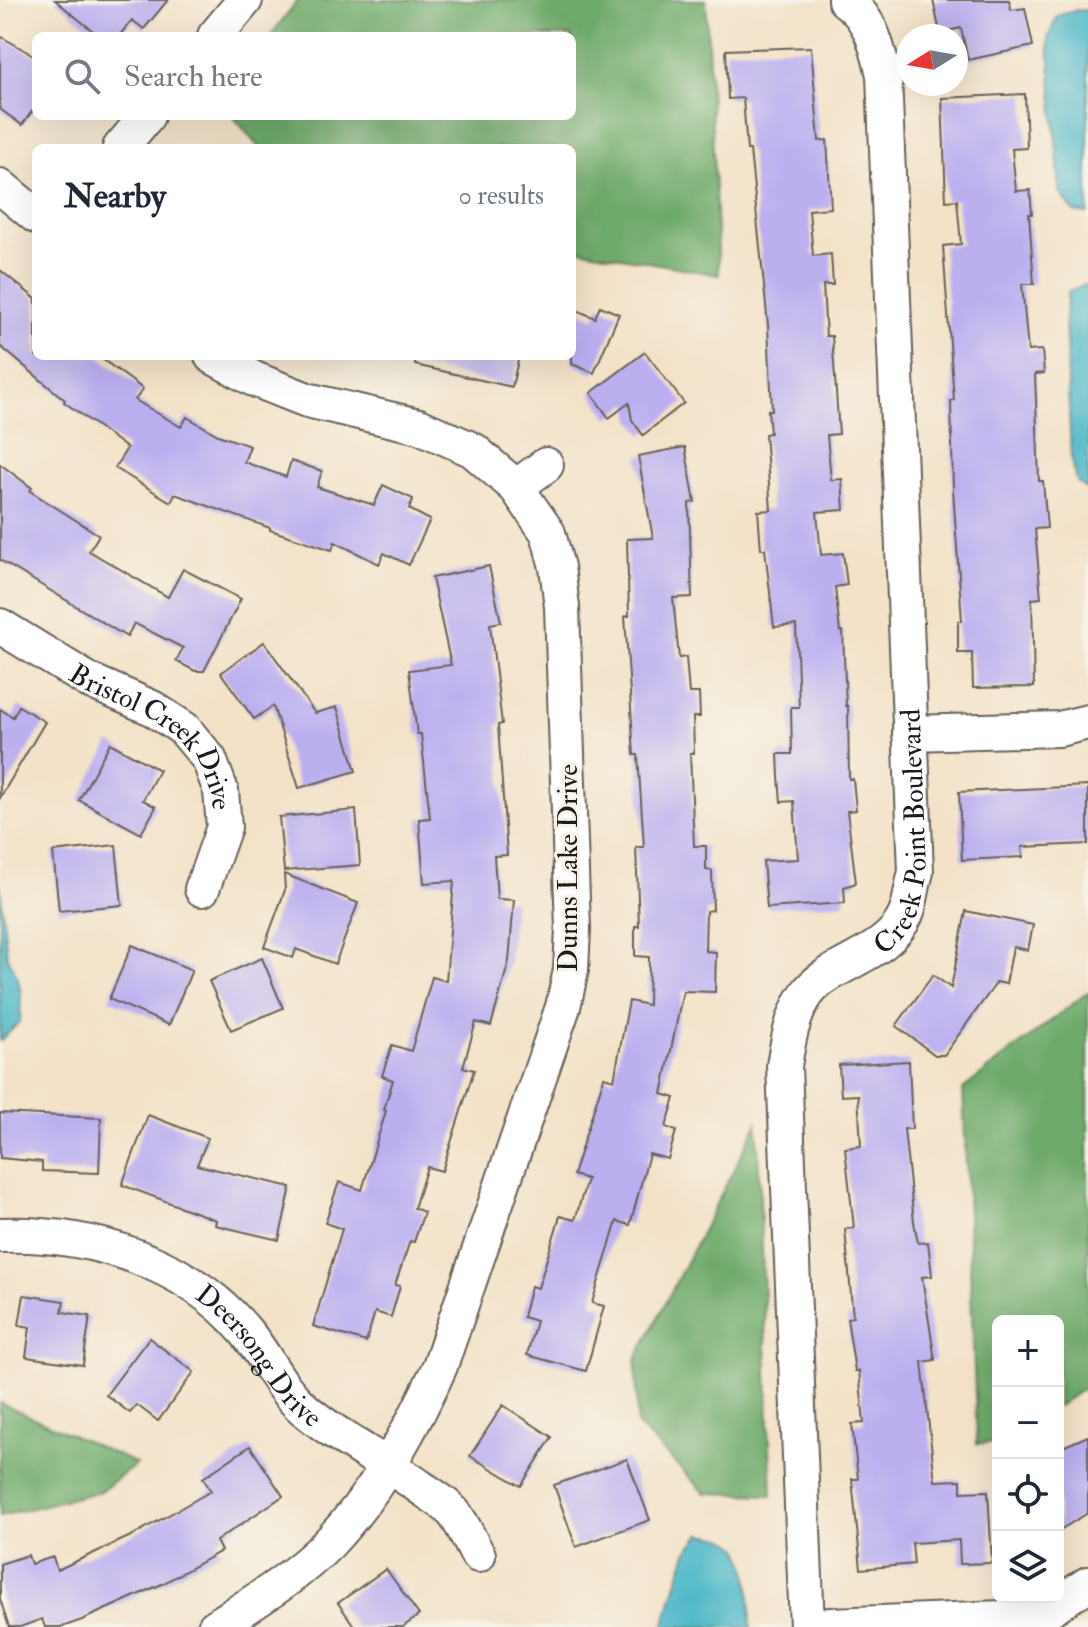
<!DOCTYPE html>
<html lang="en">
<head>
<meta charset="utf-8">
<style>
  body { margin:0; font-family:"IM FELL Double Pica",serif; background:#f6f6f7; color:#1f2937 }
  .controls { position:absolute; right:24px; bottom:24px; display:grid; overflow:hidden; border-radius:12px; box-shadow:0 8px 32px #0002 }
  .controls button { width:72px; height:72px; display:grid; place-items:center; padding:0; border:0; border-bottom:2px solid #e0e1e3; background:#fff; color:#1f2937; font:40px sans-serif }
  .compass { position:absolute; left:896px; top:24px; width:72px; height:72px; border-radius:50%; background:#fff; box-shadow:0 8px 32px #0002; rotate:259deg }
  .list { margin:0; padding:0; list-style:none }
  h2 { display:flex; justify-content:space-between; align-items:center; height:104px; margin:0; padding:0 32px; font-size:34px }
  h2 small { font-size:26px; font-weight:400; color:#747a83 }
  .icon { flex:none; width:44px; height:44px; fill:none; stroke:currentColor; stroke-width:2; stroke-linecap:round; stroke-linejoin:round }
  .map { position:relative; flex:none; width:1088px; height:1627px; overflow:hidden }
  .search { position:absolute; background:#fff; box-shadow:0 8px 32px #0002; left:32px; top:32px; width:544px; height:88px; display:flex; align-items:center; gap:20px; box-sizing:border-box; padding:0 28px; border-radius:12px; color:#747a83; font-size:30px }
  .panel { position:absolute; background:#fff; box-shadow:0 8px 32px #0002; left:32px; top:144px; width:544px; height:216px; border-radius:12px }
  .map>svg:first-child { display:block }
  .forest { fill:#6eaa6a; stroke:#456343; stroke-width:2 }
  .water { fill:#4bb7c8; stroke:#346a72; stroke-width:2 }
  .building { fill:#bbaff0 }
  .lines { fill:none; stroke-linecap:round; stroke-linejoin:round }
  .minor-casing { stroke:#676158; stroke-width:38 }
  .minor { stroke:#fff; stroke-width:34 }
  .labels { text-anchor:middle; stroke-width:6; stroke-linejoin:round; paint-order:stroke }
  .street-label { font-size:28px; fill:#1c1c1c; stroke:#f7f3e8 }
</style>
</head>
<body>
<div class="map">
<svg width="1088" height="1627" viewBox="0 0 1088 1627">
  <rect width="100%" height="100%" fill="#f7f3e8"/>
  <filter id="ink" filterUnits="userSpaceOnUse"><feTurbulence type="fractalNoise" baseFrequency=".0125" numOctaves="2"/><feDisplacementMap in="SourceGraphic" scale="16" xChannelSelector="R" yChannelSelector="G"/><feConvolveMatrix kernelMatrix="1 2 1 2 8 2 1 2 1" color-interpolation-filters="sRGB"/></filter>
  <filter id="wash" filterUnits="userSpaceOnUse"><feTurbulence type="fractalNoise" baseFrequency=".006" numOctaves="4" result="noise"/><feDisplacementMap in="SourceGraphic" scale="32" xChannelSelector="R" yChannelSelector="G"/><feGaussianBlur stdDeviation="1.8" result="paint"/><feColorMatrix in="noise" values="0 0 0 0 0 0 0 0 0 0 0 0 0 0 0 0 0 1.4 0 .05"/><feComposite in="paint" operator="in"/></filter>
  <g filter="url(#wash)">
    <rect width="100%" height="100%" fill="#f3e2c8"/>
    <g class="forest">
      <path d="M298 0H706L719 275 572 248V148H259L233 116H572V36H270Z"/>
      <path d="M1088 992V1385L1058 1406V1321H998V1443L977 1444 963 1089Z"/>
      <path d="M757 1124 772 1495 705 1493 637 1425 636 1360Z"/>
      <path d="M0 1403 137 1464 101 1491 0 1516Z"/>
    </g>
    <g class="water">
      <path d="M1076 10H1088V214L1074 212 1060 192 1048 38 1057 16Z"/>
      <path d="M1088 284V490L1077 482 1071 456 1065 317 1068 292Z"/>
      <path d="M0 884 7 956 18 978 21 994 20 1022 0 1041Z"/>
      <path d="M701 1534C713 1536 728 1537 737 1546 752 1563 750 1605 751 1627H663L687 1552Z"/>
    </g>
    <g id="blocks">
      <g class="building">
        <path d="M55 0H168L144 29 132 20 119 36H99Z"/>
        <path d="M933 0H1009L1011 10 1025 8 1033 46 968 60 961 28 940 33Z"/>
        <path d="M0 36 36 57V106L22 125 0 109Z"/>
        <path d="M811 47 819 141 827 140 831 208 809 210 813 256 831 254 833 285H823L826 336H832L839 434 827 435 831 480 842 479 844 510 817 512 821 555 843 553 847 585 835 587 840 632 843 631 846 706H848L849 779H853L856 810 847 811 856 883 844 887 845 903 767 908 763 861 798 859 794 801 781 802 779 777 778 754H792L791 707H799L796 625 774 627 765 549H761L758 511 771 510 765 434 770 433 768 410H772L768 325 750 150H747L743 98 728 99 726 50Z"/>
        <path d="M1025 94 1027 148 1012 149 1016 191 1030 190 1032 214H1029L1034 284H1022L1028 351 1042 350 1044 373 1035 374 1039 481H1043L1047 528 1035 529 1041 598 1032 599 1034 687 973 688 972 653H958V621H962L953 489 951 401 954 400 943 246 961 244 957 200 946 201 942 98Z"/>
        <path d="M0 270 36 299V356H98L143 389 135 400 181 427 187 417 218 435 250 446 244 462 286 477 291 461 322 471 317 487 374 505 383 485 413 499 409 509 430 520 409 565 384 553 379 564 335 542 332 550 270 530V528L175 494 171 502 115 468 127 448 64 402 65 400 0 346Z"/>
        <path d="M600 306 619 314 594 373 572 364V308L595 318Z"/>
        <path d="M645 352 684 403 643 435 632 420 629 403 609 418 591 393Z"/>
        <path d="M416 356H519L512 387 415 365Z"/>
        <path d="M685 447 695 502 689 503 692 597 673 598 679 658 686 657 689 693H699L700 717H693L694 753H690L694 846H706V870L712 871 713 910 706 911 705 951 716 952 715 992 683 991 662 1094 675 1098 666 1127 676 1131 668 1159 649 1154 630 1225 617 1221 592 1303 604 1306 586 1371 527 1355 536 1321 523 1317 531 1286 538 1288 560 1216 575 1220 587 1179 573 1175 604 1077 614 1080 629 1001 648 1005 649 957 635 956V926H639L636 847H644L638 755H634L625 616H629L627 539 653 538 638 456Z"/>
        <path d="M0 464 32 488 30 491 99 535 89 551 168 597 183 569 241 599 204 671H195L176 661 183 648 134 623 127 637 0 560Z"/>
        <path d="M489 566 501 622 490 624 502 724 498 725 507 855 494 856 497 899 514 900 509 961 491 1026 476 1022 463 1067 474 1070 442 1171 427 1167 414 1208 424 1212 414 1242 410 1241 395 1285 400 1286 391 1317 375 1312 366 1342 313 1326 342 1229 325 1223 339 1182 362 1190 386 1111 384 1110 393 1080 382 1076 392 1045 411 1051 432 977 446 981 454 881 424 883 419 819 430 818 421 734H417L409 670 451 665 432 578Z"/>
        <path d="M264 642 315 713 337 707 356 771 299 788 273 706 254 719 221 673Z"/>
        <path d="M19 706 45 722 0 798V709L13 717Z"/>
        <path d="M110 743 159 770 143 800 156 807 141 834 79 800Z"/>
        <path d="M1088 786V844L1022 847 1023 857 962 860 959 792Z"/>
        <path d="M356 810 360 865 284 871 279 817Z"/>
        <path d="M116 845 122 905 59 911 53 852Z"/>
        <path d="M284 874 358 903 335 964 296 949 293 958 264 947 285 890Z"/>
        <path d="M966 911 1033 925 1028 950 1013 947 1006 984 997 982 944 1055H935L896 1026 933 975 951 988Z"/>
        <path d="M132 945 192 970 169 1025 109 999Z"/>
        <path d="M262 958 283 1008 231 1030 209 981Z"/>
        <path d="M909 1061 912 1129H904L914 1222 918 1243 928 1242 932 1276 922 1277 935 1360 922 1362 935 1481 961 1480V1492L988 1491 992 1563 960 1564 959 1540 912 1543 914 1564 861 1569 852 1479H858L852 1424 864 1423 859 1371H855L847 1318 853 1317 845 1229 854 1228 845 1148 861 1146 858 1095 841 1096 839 1065Z"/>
        <path d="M0 1113 101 1118 99 1173 42 1171V1162L0 1158Z"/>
        <path d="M148 1115 208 1138 197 1165 291 1187 279 1240 215 1225 216 1220 122 1185Z"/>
        <path d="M24 1295 64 1301 62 1312 90 1316 83 1365 26 1357 30 1327 19 1325Z"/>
        <path d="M149 1338 194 1372 158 1421 137 1405 130 1413 106 1395Z"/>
        <path d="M503 1405 552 1437 521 1486 470 1456Z"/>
        <path d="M1088 1436V1513L1058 1531V1449Z"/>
        <path d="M250 1446 283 1496 216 1541 221 1551 162 1584 82 1620 62 1627H45L42 1619 20 1627H9L0 1599V1564L28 1555 31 1564 53 1557 57 1570 133 1535 211 1491 203 1478Z"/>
        <path d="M627 1459 650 1520 576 1547 554 1485Z"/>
        <path d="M386 1569 419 1615 403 1627H355L338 1603Z"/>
      </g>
    </g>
  </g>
  <g filter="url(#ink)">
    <use href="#blocks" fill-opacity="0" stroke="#676158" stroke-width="2"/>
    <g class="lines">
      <defs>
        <g id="minor">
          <path d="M215 36 245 0"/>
          <path d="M120 148 147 116"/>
          <path d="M0 186 36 216"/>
          <path d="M212 356 254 379 307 400 419 426 473 450 516 487 548 533 557 567 562 607 573 929 571 970 563 1007 440 1366C412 1429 376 1493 329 1543 296 1577 254 1602 215 1627"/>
          <path d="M516 487 546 465"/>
          <path id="s1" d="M0 626 88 680 152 708 184 729 209 759 221 791 224 827 202 889"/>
          <path d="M910 733 1059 729 1088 722"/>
          <path id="s2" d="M0 1235C89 1232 187 1261 246 1332 268 1358 280 1391 309 1413 343 1441 384 1461 420 1487 430 1494 441 1500 450 1509 462 1520 469 1541 478 1555"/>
          <path d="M807 1626 1002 1618 1051 1608 1088 1584"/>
          <path id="s3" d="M807 1627 784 1066C788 1041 792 1016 806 995 827 963 888 957 906 914 911 901 912 885 916 872L884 75C877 46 871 18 845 0"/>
        </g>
      </defs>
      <use href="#minor" class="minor-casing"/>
      <use href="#minor" class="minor"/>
    </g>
  </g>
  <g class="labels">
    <g class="street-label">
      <text dy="10" stroke="none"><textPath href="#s1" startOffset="194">Bristol Creek Drive</textPath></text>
      <text dy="10" stroke="none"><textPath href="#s3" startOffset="848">Creek Point Boulevard</textPath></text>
      <text transform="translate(567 868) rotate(-90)" y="10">Dunns Lake Drive</text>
      <text dy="10" stroke="none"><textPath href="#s2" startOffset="300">Deersong Drive</textPath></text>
    </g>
  </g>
</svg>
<div class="controls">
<button>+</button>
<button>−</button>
<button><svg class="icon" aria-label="locate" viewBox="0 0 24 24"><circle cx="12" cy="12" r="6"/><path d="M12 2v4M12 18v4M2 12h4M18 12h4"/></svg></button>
<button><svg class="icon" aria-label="layers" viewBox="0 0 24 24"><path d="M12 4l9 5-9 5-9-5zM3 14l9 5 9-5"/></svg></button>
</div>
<svg class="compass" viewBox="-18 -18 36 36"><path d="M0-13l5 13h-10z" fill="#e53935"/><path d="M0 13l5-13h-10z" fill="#747a83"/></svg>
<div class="search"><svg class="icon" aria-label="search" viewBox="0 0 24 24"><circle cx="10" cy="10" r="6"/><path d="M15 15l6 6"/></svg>Search here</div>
<section class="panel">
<h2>Nearby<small>0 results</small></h2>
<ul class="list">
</ul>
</section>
</div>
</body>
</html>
